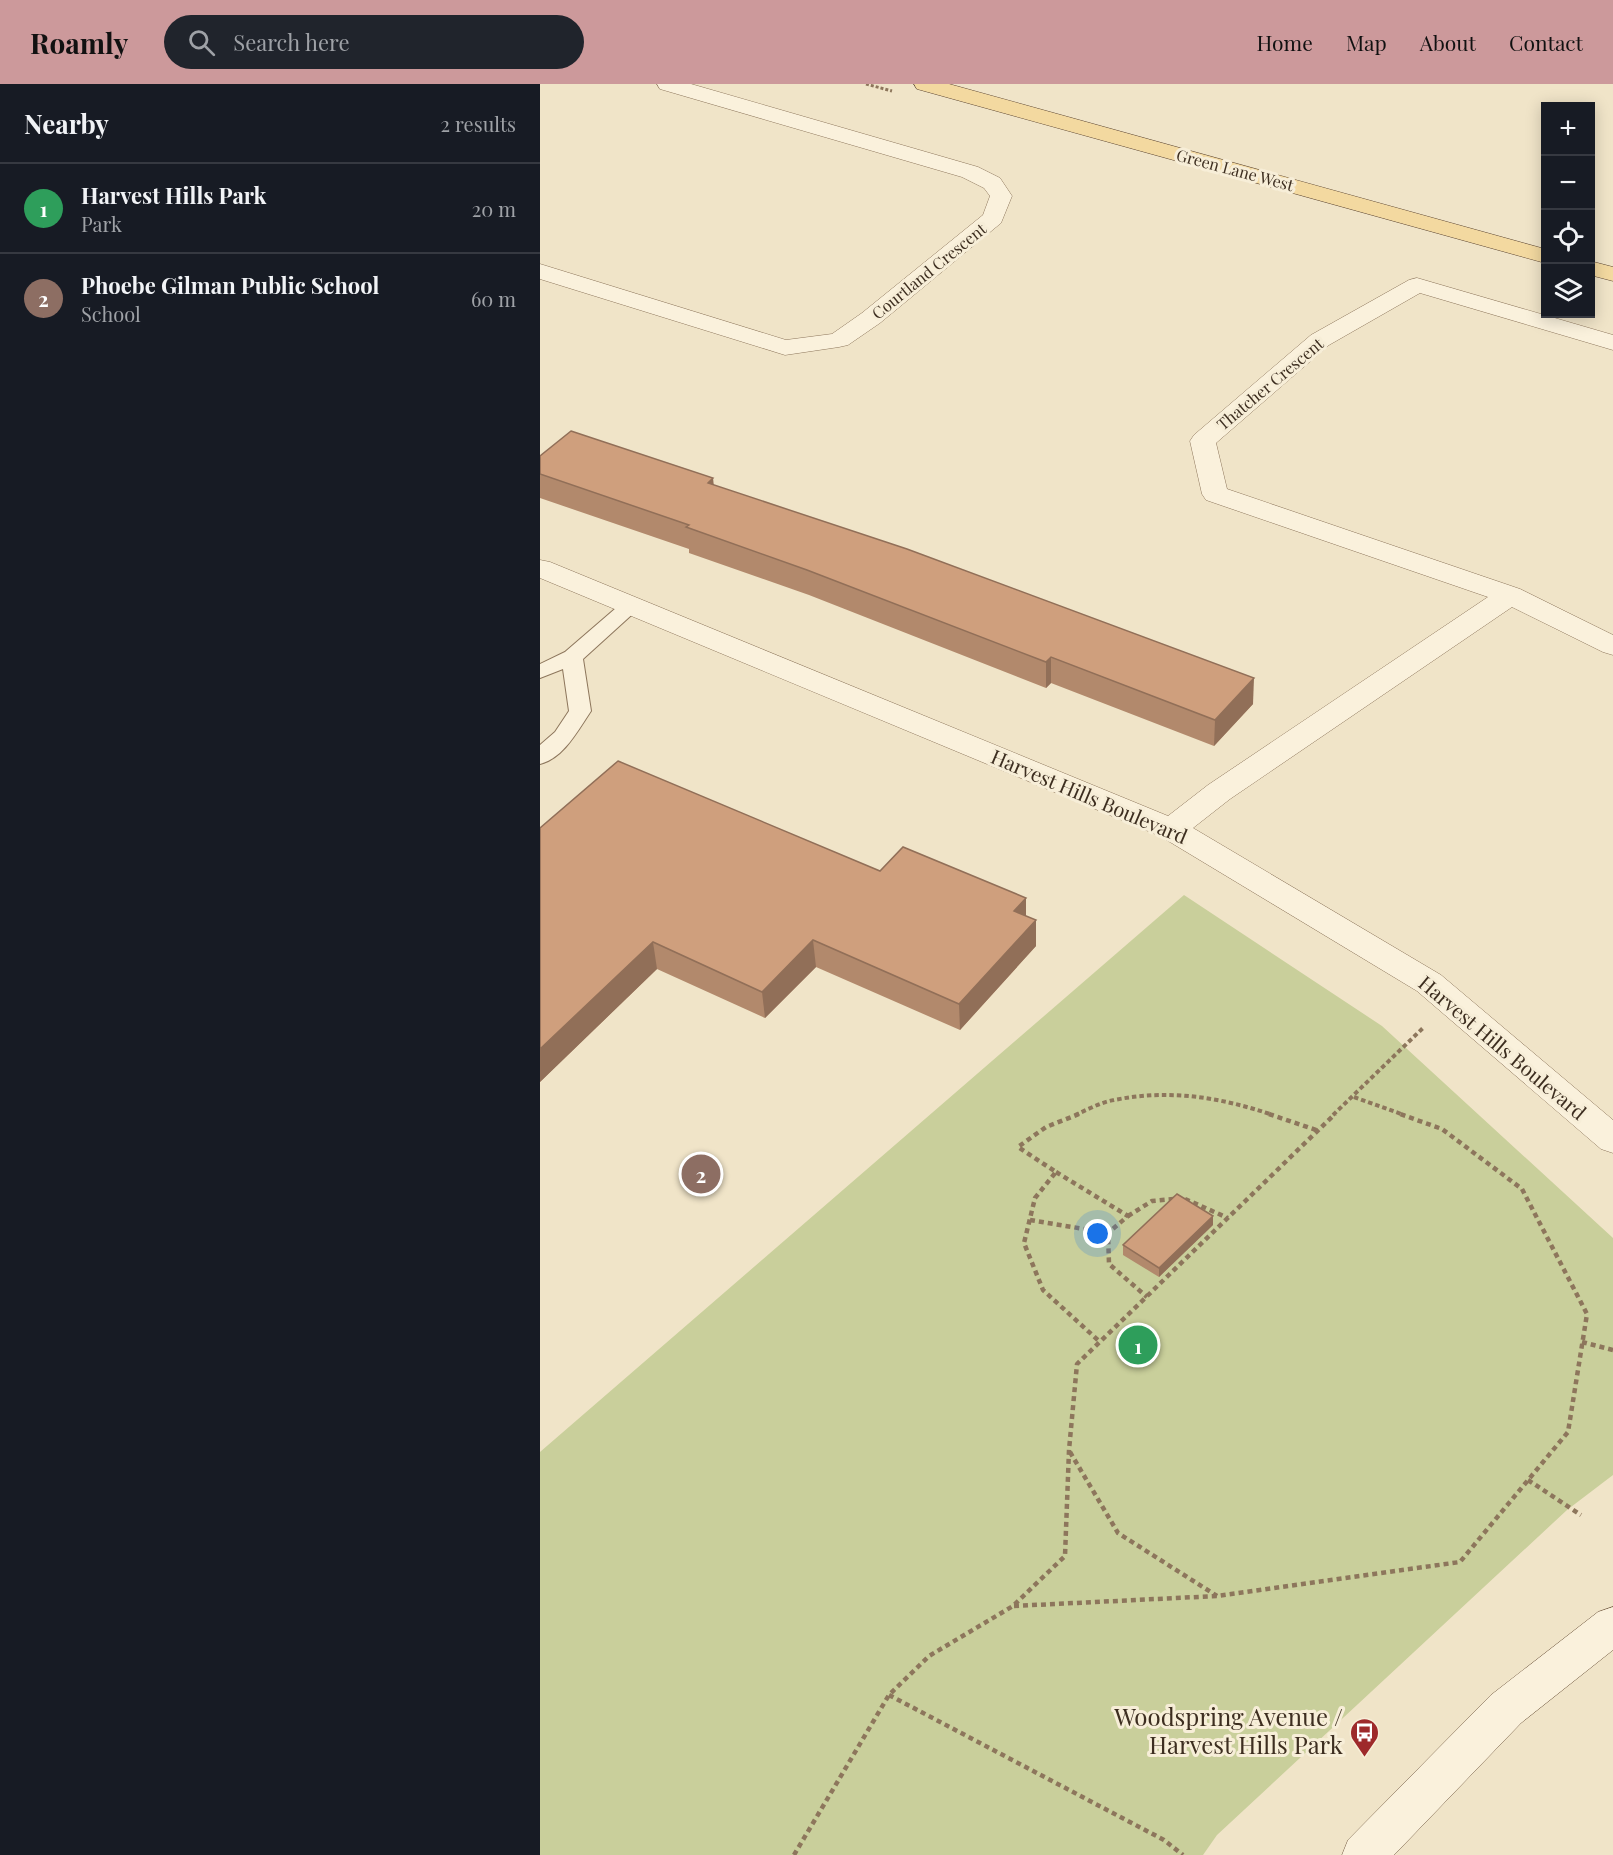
<!DOCTYPE html>
<html lang="en">
<head>
<meta charset="utf-8">
<style>
  body { margin:0; font-family:"Playfair Display",serif; background:#20242c; color:#f1f3f6 }
  .controls { position:absolute; right:18px; top:18px; display:grid; overflow:hidden; border-radius:0px; box-shadow:0 3px 15px #0003 }
  .controls button { width:54px; height:54px; display:grid; place-items:center; padding:0; border:0; border-bottom:2px solid #363941; background:#171b24; color:#f1f3f6; font:30px sans-serif }
  .you { position:absolute; left:558px; top:1150px; width:21px; height:21px; margin:-15px; border:4px solid #fff; border-radius:50%; background:#1a73e8; box-shadow:0 0 0 9px #1a73e833 }
  .badge { display:grid; place-items:center; width:39px; height:39px; border-radius:50%; background:#cc999b; color:#fff; font-size:20px; font-weight:700 }
  .pin { position:absolute; translate:-50% -50%; border:3px solid #fff; box-shadow:0 2px 6px #0006 }
  .list { margin:0; padding:0; list-style:none }
  h2 { display:flex; justify-content:space-between; align-items:center; height:78px; margin:0; padding:0 24px; font-size:26px }
  h2 small { font-size:20px; font-weight:400; color:#9ea1a6 }
  .list li { display:grid; grid-template-columns:39px 1fr auto; gap:18px; align-items:center; box-sizing:border-box; height:90px; padding:0 24px; border-top:2px solid #363941 }
  .list b { display:block; font-size:22px; white-space:nowrap }
  .list p { margin:0; font-size:20px; white-space:nowrap; color:#9ea1a6 }
  .list em { font-size:20px; font-style:normal; color:#9ea1a6 }
  .icon { flex:none; width:33px; height:33px; fill:none; stroke:currentColor; stroke-width:2; stroke-linecap:round; stroke-linejoin:round }
  .map { position:relative; flex:none; width:1073px; height:1771px; overflow:hidden }
  header { display:flex; align-items:center; gap:36px; box-sizing:border-box; height:84px; padding:0 30px; background:#cc999b; color:#111 }
  header strong { font-size:28px }
  nav { display:flex; gap:33px; margin-inline-start:auto; font-size:21px }
  .search { width:420px; height:54px; background:#20242c; display:flex; align-items:center; gap:15px; box-sizing:border-box; padding:0 21px; border-radius:33px; color:#9ea1a6; font-size:22px }
  main { display:flex }
  aside { flex:1; background:#171b24 }
  .map>svg:first-child { display:block }
  .green { fill:#c9cf9b }
  .lines { fill:none; stroke-linecap:round; stroke-linejoin:round }
  .lane-casing { stroke:#8d765c; stroke-width:2 }
  .street-casing { stroke:#8d765c; stroke-width:1 }
  .secondary-casing { stroke:#6f573f; stroke-width:1 }
  .primary-casing { stroke:#5b4430; stroke-width:1 }
  .path-far2 { stroke:#8d765c; stroke-width:3; stroke-dasharray:3 2; stroke-linecap:butt }
  .path-far1 { stroke:#8d765c; stroke-width:4; stroke-dasharray:4.5 3; stroke-linecap:butt }
  .path { stroke:#8d765c; stroke-width:4.5; stroke-dasharray:5 4; stroke-linecap:butt }
  .lane { fill:#faf1dc; fill-rule:evenodd }
  .street { fill:#faf1dc; fill-rule:evenodd }
  .secondary { fill:#faf1dc; fill-rule:evenodd }
  .primary { fill:#f3d9a0; fill-rule:evenodd }
  .wall { fill:#b2896c }
  .shaded-wall { fill:#916f58 }
  .building { fill:#cf9f7d; stroke:#916f58; stroke-width:1.5 }
  .labels { text-anchor:middle; stroke-width:6; stroke-linejoin:round; paint-order:stroke }
  .far-street-label { font-size:16px; fill:#3d2e20; stroke:#f7eed8 }
  .street-label { font-size:20px; fill:#3d2e20; stroke:#f7eed8 }
  .near-poi-label { font-size:24px; fill:#3d2e20; stroke:#f7eed8; text-anchor:end }
</style>
</head>
<body>
<header>
<strong>Roamly</strong>
<div class="search"><svg class="icon" aria-label="search" viewBox="0 0 24 24"><circle cx="10" cy="10" r="6"/><path d="M15 15l6 6"/></svg>Search here</div>
<nav><a>Home</a><a>Map</a><a>About</a><a>Contact</a></nav>
</header>
<main>
<aside>
<h2>Nearby<small>2 results</small></h2>
<ul class="list">
<li><span class="badge" style="background:#2e9e5b">1</span><div><b>Harvest Hills Park</b><p>Park</p></div><em>20 m</em></li>
<li><span class="badge" style="background:#8d6e63">2</span><div><b>Phoebe Gilman Public School</b><p>School</p></div><em>60 m</em></li>
</ul>
</aside>
<div class="map">
<svg width="1073" height="1771" viewBox="0 0 1073 1771">
  <rect width="100%" height="100%" fill="#f0e4c8"/>
  <path class="green" d="M644 811 842 942 1073 1154V1391L1027 1426 677 1751 663 1771H0V1368Z"/>
  <g class="lines">
    <defs>
      <path id="lane" d="M90 516 97 518 100 522 97 526 43 575 51 627C38 646 24 674 0 680V661L15 648 29 627 23 585 0 594V580L25 568 83 518Z"/>
      <g id="street">
        <path d="M117 0H151L438 83 460 94 472 112 461 139 340 239 308 261 299 263 245 271 0 195V180L246 256 292 250 322 229 443 131 450 112 444 104 422 93 120 5Z"/>
        <path d="M877 194 1073 251V266L880 209 789 261 676 359 687 405 980 505 1073 551V571L1063 568 972 523 690 715 653 744 901 891 1073 1036V1069L1061 1065 877 907 620 752 0 494V476L10 478 628 732 668 701 948 513 666 416 662 410 650 357 654 351 771 251 869 196Z"/>
      </g>
      <path id="secondary" d="M1073 1523V1566L981 1639 854 1771H802L808 1756 951 1611 1058 1528Z"/>
      <g id="primary">
        <path d="M374 0H409L1005 165V179L377 5Z"/>
        <path d="M1050 177 1073 183V197L1050 191Z"/>
      </g>
    </defs>
    <use href="#lane" class="lane-casing"/>
    <use href="#street" class="street-casing"/>
    <use href="#secondary" class="secondary-casing"/>
    <use href="#primary" class="primary-casing"/>
    <path class="path-far2" d="M326 0 352 7"/>
    <g class="path-far1">
      <path d="M814 1013 864 1031"/>
      <path d="M535 1031C547 1026 561 1018 574 1016 630 1005 679 1013 733 1031"/>
      <path d="M793 1031 884 943"/>
    </g>
    <g class="path">
      <path d="M539 1030 506 1043 478 1063 516 1088 495 1114 484 1159 503 1206 560 1258"/>
      <path d="M729 1030 779 1047"/>
      <path d="M516 1088 588 1132 568 1149 569 1180 607 1213"/>
      <path d="M645 1115 688 1134"/>
      <path d="M588 1132 612 1117 634 1115"/>
      <path d="M490 1136 568 1149"/>
      <path d="M1042 1258 1073 1266"/>
      <path d="M530 1368 578 1449 677 1512"/>
      <path d="M988 1396 1041 1431"/>
      <path d="M474 1522 677 1512 920 1478 1028 1348 1047 1230 982 1105 902 1045 860 1030"/>
      <path d="M349 1611 624 1756 643 1771"/>
      <path d="M254 1771 349 1611 389 1572 473 1522 525 1472 529 1366 537 1280 795 1030"/>
    </g>
    <use href="#lane" class="lane"/>
    <use href="#street" class="street"/>
    <use href="#secondary" class="secondary"/>
    <use href="#primary" class="primary"/>
  </g>
  <g class="wall">
    <path d="M0 372 174 401 713 620 674 662 511 599 506 604 269 511 149 469V465L0 414Z"/>
    <path d="M0 744 340 787 486 814V832L496 862 420 946 276 883 225 934 117 885 0 998Z"/>
    <path d="M673 1141 619 1193 583 1171V1161Z"/>
  </g>
  <g class="shaded-wall">
    <path d="M173 394 176 420 168 399Z"/>
    <path d="M511 573V599L506 604V578Z"/>
    <path d="M714 594 713 620 674 662 675 636Z"/>
    <path d="M486 814V841L474 827Z"/>
    <path d="M496 836V862L420 946 419 920Z"/>
    <path d="M273 856 276 883 225 934 222 908Z"/>
    <path d="M113 858 117 885 0 998V965Z"/>
    <path d="M673 1132V1141L619 1193V1184Z"/>
  </g>
  <g class="building">
    <path d="M31 347 173 394 168 399 367 465 714 594 675 636 511 573 506 578 267 486 146 443 149 441 0 390V372Z"/>
    <path d="M78 677 340 787 363 763 486 814 474 827 496 836 419 920 273 856 222 908 113 858 0 965V744Z"/>
    <path d="M637 1110 673 1132 619 1184 583 1161Z"/>
  </g>
  <defs>
    <symbol id="bus-pin" viewBox="-11 -11 22 30"><path d="M0 17L-7.5 6A9.5 9.5 0 1 1 7.5 6Z" fill="#9e2a2b" stroke="#f7eed8"/><path d="M-5-6H5V4H4V6H2V4H-2V6H-4V4H-5ZM-3.5-4V0h7V-4ZM-3.5 1.2v1.5H-2V1.2ZM2 1.2v1.5H3.5V1.2Z" fill="#fff"/></symbol>
  </defs>
  <g fill-rule="evenodd">
    <use href="#bus-pin" x="808" y="1632" width="33" height="45"/>
  </g>
  <g class="labels">
    <g class="far-street-label">
      <text transform="translate(695 86) rotate(15)" y="6">Green Lane West</text>
      <text transform="translate(389 187) rotate(-39)" y="6">Courtland Crescent</text>
      <text transform="translate(730 300) rotate(-40)" y="6">Thatcher Crescent</text>
    </g>
    <g class="street-label">
      <text transform="translate(549 713) rotate(23)" y="7">Harvest Hills Boulevard</text>
      <text transform="translate(962 964) rotate(40)" y="7">Harvest Hills Boulevard</text>
    </g>
    <g class="near-poi-label">
      <text x="803" y="1642">Woodspring Avenue /<tspan x="803" dy="28">Harvest Hills Park</tspan></text>
    </g>
  </g>
</svg>
<div class="controls">
<button>+</button>
<button>−</button>
<button><svg class="icon" aria-label="locate" viewBox="0 0 24 24"><circle cx="12" cy="12" r="6"/><path d="M12 2v4M12 18v4M2 12h4M18 12h4"/></svg></button>
<button><svg class="icon" aria-label="layers" viewBox="0 0 24 24"><path d="M12 4l9 5-9 5-9-5zM3 14l9 5 9-5"/></svg></button>
</div>
<div class="you"></div>
<div class="pin badge" style="left:598px;top:1261px;background:#2e9e5b">1</div>
<div class="pin badge" style="left:161px;top:1090px;background:#8d6e63">2</div>
</div>
</main>
</body>
</html>
